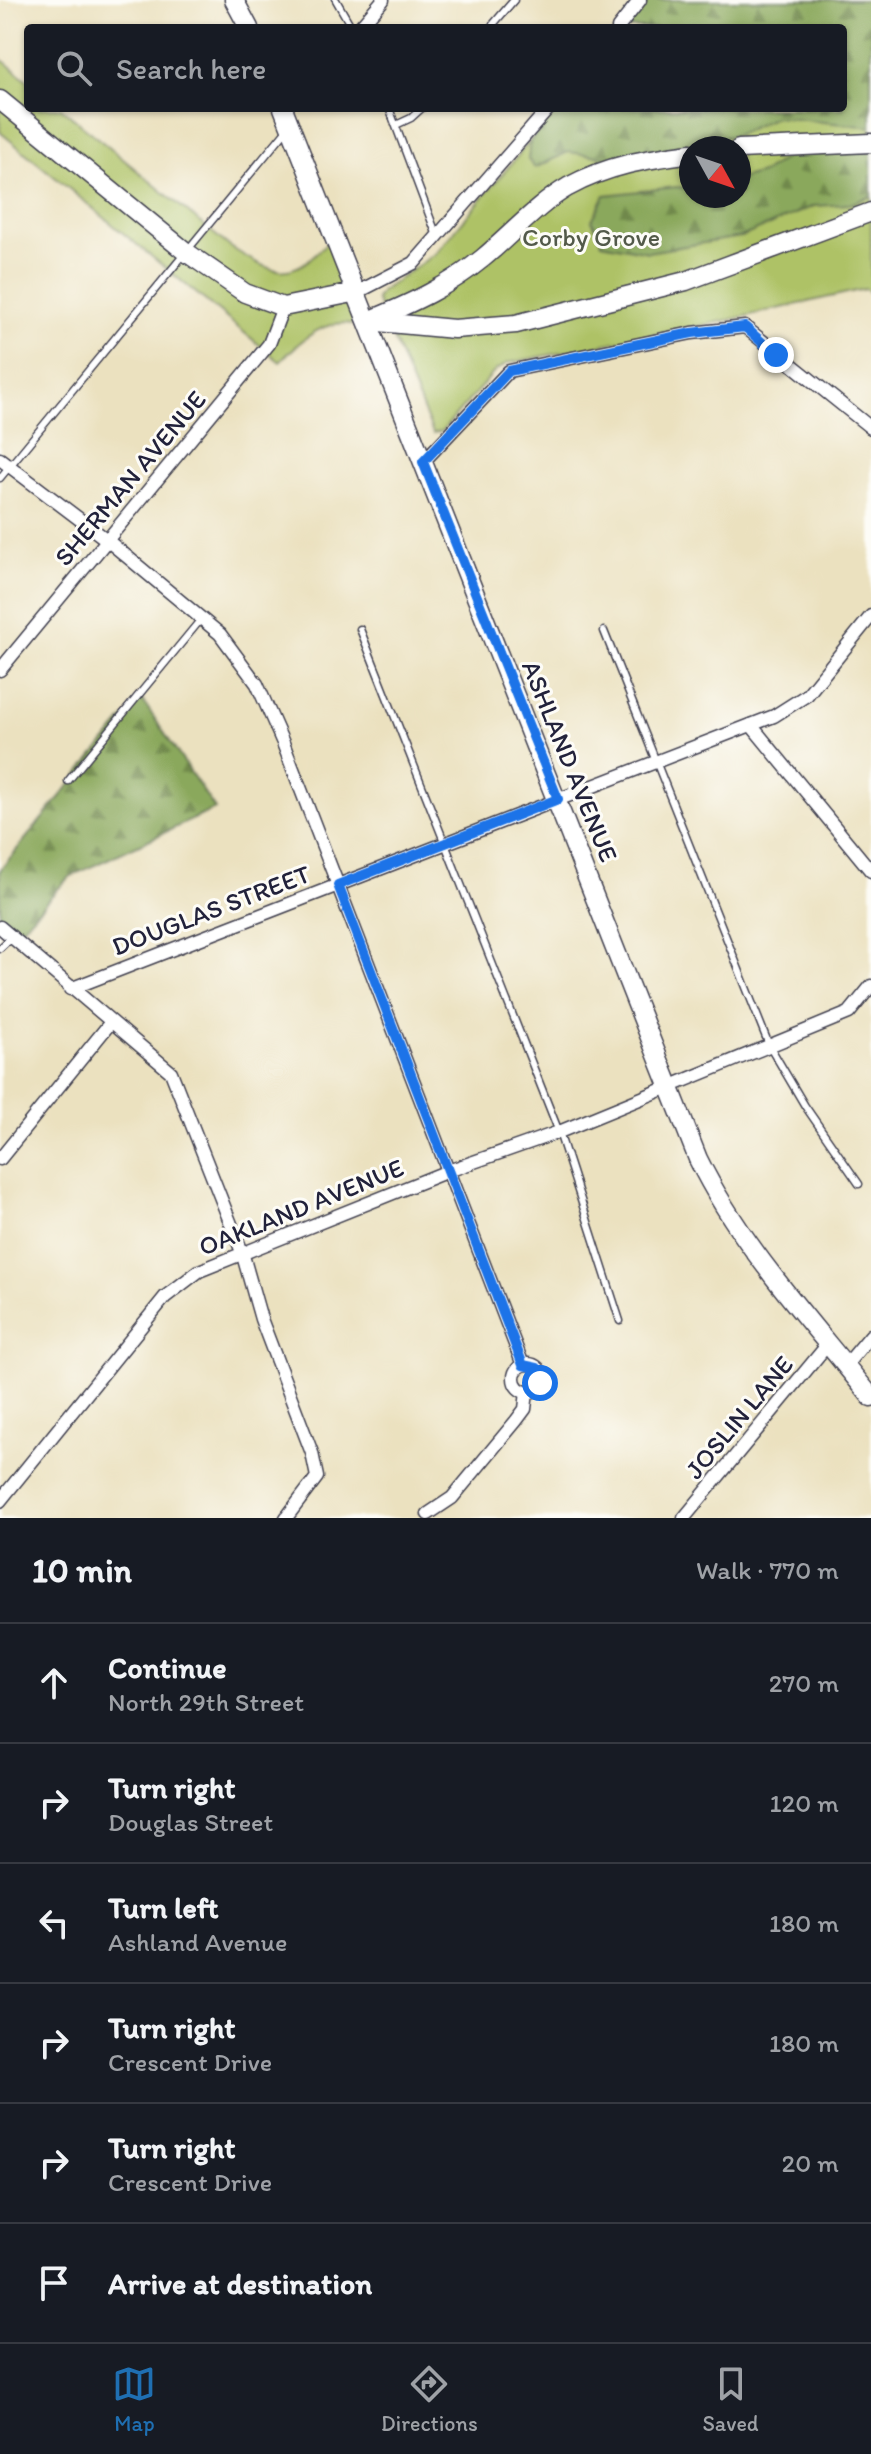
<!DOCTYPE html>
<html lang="en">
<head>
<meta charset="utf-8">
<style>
  body { margin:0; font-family:Itim,sans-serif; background:#20242c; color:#f1f3f6 }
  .compass { position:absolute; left:679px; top:136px; width:72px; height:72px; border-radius:50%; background:#171b24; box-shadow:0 2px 6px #0004; rotate:130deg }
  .stop { position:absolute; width:24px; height:24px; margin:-18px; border:6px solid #1a73e8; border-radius:50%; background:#fff }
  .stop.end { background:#1a73e8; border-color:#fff; box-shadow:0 2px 8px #0008 }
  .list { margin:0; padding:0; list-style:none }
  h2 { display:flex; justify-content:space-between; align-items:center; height:104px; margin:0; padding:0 32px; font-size:34px }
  h2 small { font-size:26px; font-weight:400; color:#9ea1a6 }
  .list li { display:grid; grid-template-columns:52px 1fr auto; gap:24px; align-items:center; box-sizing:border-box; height:120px; padding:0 32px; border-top:2px solid #363941 }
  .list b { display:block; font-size:30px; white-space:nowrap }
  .list p { margin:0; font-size:26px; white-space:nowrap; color:#9ea1a6 }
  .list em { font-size:26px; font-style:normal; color:#9ea1a6 }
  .icon { flex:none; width:44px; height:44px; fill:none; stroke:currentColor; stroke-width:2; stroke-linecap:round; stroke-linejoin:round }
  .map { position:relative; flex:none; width:871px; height:1518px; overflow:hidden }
  .search { position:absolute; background:#171b24; box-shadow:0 2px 6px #0004; left:24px; right:24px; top:24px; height:88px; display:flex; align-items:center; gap:20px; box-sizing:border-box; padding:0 28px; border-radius:8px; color:#9ea1a6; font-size:30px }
  .sheet { height:824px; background:#171b24 }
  nav { display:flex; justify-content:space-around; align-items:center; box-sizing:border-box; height:112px; border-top:2px solid #363941; background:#171b24; font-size:22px; color:#9ea1a6 }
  nav a { display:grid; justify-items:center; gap:4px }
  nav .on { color:#1f6fb2 }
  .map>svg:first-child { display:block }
  .green { fill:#aec266; stroke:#687250; stroke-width:2; fill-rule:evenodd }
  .forest { fill:url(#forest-firs); stroke:#56654b; stroke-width:2 }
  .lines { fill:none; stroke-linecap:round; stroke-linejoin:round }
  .lane-casing { stroke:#403f4f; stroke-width:9 }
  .street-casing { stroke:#403f4f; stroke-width:15 }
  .secondary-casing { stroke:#403f4f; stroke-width:21 }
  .lane { stroke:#fff; stroke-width:6 }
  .street { stroke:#fff; stroke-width:12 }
  .secondary { stroke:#fff; stroke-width:18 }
  .route { stroke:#1a73e8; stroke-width:10 }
  .labels { text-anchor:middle; stroke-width:6; stroke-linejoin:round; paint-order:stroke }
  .park-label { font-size:26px; fill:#535a4a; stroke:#fdfcf7 }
  .street-label { font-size:26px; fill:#22223b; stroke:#fdfcf7 }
</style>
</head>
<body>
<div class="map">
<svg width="871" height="1518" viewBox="0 0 871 1518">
  <defs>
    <pattern id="forest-firs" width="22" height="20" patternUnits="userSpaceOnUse" patternTransform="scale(2)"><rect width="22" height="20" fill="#8aa85b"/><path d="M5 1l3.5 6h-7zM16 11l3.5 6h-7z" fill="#70884c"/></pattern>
  </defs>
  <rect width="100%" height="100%" fill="#fdfcf7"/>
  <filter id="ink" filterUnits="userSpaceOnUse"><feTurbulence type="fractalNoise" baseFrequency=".0125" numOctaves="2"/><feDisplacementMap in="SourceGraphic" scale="16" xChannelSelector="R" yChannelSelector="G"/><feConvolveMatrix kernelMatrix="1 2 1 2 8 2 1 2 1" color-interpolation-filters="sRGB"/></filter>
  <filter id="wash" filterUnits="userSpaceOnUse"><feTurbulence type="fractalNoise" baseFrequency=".006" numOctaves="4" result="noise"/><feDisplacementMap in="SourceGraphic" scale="32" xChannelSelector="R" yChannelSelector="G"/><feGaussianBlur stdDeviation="1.8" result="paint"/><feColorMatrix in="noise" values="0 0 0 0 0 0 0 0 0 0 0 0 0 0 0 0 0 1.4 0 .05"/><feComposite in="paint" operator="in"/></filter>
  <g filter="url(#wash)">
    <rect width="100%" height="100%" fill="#ebe1bf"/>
    <g class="green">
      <path d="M649 0H871V293L865 289 724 321 508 363 495 371 442 431 433 433 376 299 382 291 436 253 558 108H843V28ZM691 148H739V196H691Z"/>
      <path d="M0 58 28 81V108H61L229 246C275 276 291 283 329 240L361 326C353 327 352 323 344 323 317 324 297 344 280 362L0 132Z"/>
    </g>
    <g class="forest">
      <path d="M649 0H871V127L775 117 738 134 686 147 606 157 568 152 535 168 528 160 530 141 558 108H843V28H625Z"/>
      <path d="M833 150H871V196L850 204 814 206 741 237 648 252 602 243 592 220 605 195 676 187 691 188V196H739V179L762 173 788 156Z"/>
      <path d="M141 698 215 809 69 877 16 934 0 921V870Z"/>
    </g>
  </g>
  <g filter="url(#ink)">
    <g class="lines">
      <defs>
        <g id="lane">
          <path d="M336 0 352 28"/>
          <path d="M490 28 514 0"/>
          <path d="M389 108 437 236"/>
          <path d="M396 125 411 118 422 108"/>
          <path d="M0 478 288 128"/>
          <path d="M360 629 559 1132 620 1321"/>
          <path d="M604 631 769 1045 805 1106 859 1184"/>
          <path d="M68 781 202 618"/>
          <path d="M0 948 12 937"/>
        </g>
        <g id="street">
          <path d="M359 28 383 0"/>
          <path d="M618 28 640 0"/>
          <path d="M358 292 414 263 549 108"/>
          <path d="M0 459 107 540 220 634 257 684 283 743 523 1365"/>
          <path d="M423 462 509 371 692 333 745 327 871 428"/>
          <path d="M0 670 269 344 283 307"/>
          <path d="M751 725 871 871"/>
          <path d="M0 927 171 1072 242 1252 261 1319 312 1453 317 1477 286 1518"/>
          <path d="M70 989 774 716 807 695 871 616"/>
          <path d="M0 1159 111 1022"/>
          <circle cx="528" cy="1378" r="14"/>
          <path d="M846 1365 871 1335"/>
          <path d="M0 1501 165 1297 199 1271 448 1171 559 1132 849 1013 871 986"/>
          <path d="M428 1514 452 1498 516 1421 525 1409 527 1392"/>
          <path d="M684 1518 828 1344"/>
        </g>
        <g id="secondary">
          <path d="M234 0 249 28"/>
          <path d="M0 100 186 252 245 293 283 307 358 292"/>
          <path d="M283 108 698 1159C741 1247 810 1320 871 1397"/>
          <path d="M739 149 871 143"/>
          <path d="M371 320C412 303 449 286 483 258 511 235 537 205 568 187 608 165 647 159 691 153"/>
          <path d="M368 321 454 329 516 324 686 281 871 212"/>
        </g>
      </defs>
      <use href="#lane" class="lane-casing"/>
      <use href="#street" class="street-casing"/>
      <use href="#secondary" class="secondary-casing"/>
      <use href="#lane" class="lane"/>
      <use href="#street" class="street"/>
      <use href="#secondary" class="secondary"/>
    </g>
  </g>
  <g class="lines" filter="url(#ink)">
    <path class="route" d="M540 1383 537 1368 523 1365 338 885 558 799 423 462 509 371 692 333 745 327 776 355"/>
  </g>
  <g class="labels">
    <g class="park-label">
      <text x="591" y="246">Corby Grove</text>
    </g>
    <g class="street-label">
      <text transform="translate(130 478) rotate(-50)" y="9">SHERMAN AVENUE</text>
      <text transform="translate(570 761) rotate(68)" y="9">ASHLAND AVENUE</text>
      <text transform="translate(211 910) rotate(-21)" y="9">DOUGLAS STREET</text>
      <text transform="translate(301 1207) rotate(-22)" y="9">OAKLAND AVENUE</text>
      <text transform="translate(739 1417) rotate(-50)" y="9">JOSLIN LANE</text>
    </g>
  </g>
</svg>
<svg class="compass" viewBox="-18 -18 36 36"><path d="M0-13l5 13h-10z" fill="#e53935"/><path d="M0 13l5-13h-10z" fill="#9ea1a6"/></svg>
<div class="stop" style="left:540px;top:1383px"></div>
<div class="stop end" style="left:776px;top:355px"></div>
<div class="search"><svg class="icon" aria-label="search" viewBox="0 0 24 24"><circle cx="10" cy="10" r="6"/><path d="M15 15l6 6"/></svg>Search here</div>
</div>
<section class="sheet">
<h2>10 min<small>Walk · 770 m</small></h2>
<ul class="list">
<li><svg class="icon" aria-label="ahead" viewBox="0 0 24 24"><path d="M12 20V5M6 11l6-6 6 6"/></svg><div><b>Continue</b><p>North 29th Street</p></div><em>270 m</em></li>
<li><svg class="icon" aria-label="right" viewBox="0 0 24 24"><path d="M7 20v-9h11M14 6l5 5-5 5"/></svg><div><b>Turn right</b><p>Douglas Street</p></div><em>120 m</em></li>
<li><svg class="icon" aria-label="left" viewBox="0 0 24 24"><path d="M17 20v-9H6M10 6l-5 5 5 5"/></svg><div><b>Turn left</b><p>Ashland Avenue</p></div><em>180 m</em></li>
<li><svg class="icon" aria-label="right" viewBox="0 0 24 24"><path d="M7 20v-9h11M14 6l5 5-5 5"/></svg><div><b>Turn right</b><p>Crescent Drive</p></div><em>180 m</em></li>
<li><svg class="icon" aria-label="right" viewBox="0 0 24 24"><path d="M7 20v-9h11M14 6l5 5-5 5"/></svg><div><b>Turn right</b><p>Crescent Drive</p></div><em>20 m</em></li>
<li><svg class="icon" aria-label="arrive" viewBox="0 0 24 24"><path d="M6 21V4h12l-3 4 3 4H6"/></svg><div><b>Arrive at destination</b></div></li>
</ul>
</section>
<nav>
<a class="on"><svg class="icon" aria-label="map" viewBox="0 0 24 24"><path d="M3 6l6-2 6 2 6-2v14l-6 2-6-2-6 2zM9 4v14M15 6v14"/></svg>Map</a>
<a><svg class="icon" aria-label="directions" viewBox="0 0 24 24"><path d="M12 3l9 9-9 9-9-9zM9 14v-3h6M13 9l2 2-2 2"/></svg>Directions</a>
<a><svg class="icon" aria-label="saved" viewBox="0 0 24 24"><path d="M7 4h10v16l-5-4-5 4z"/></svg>Saved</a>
</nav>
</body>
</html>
